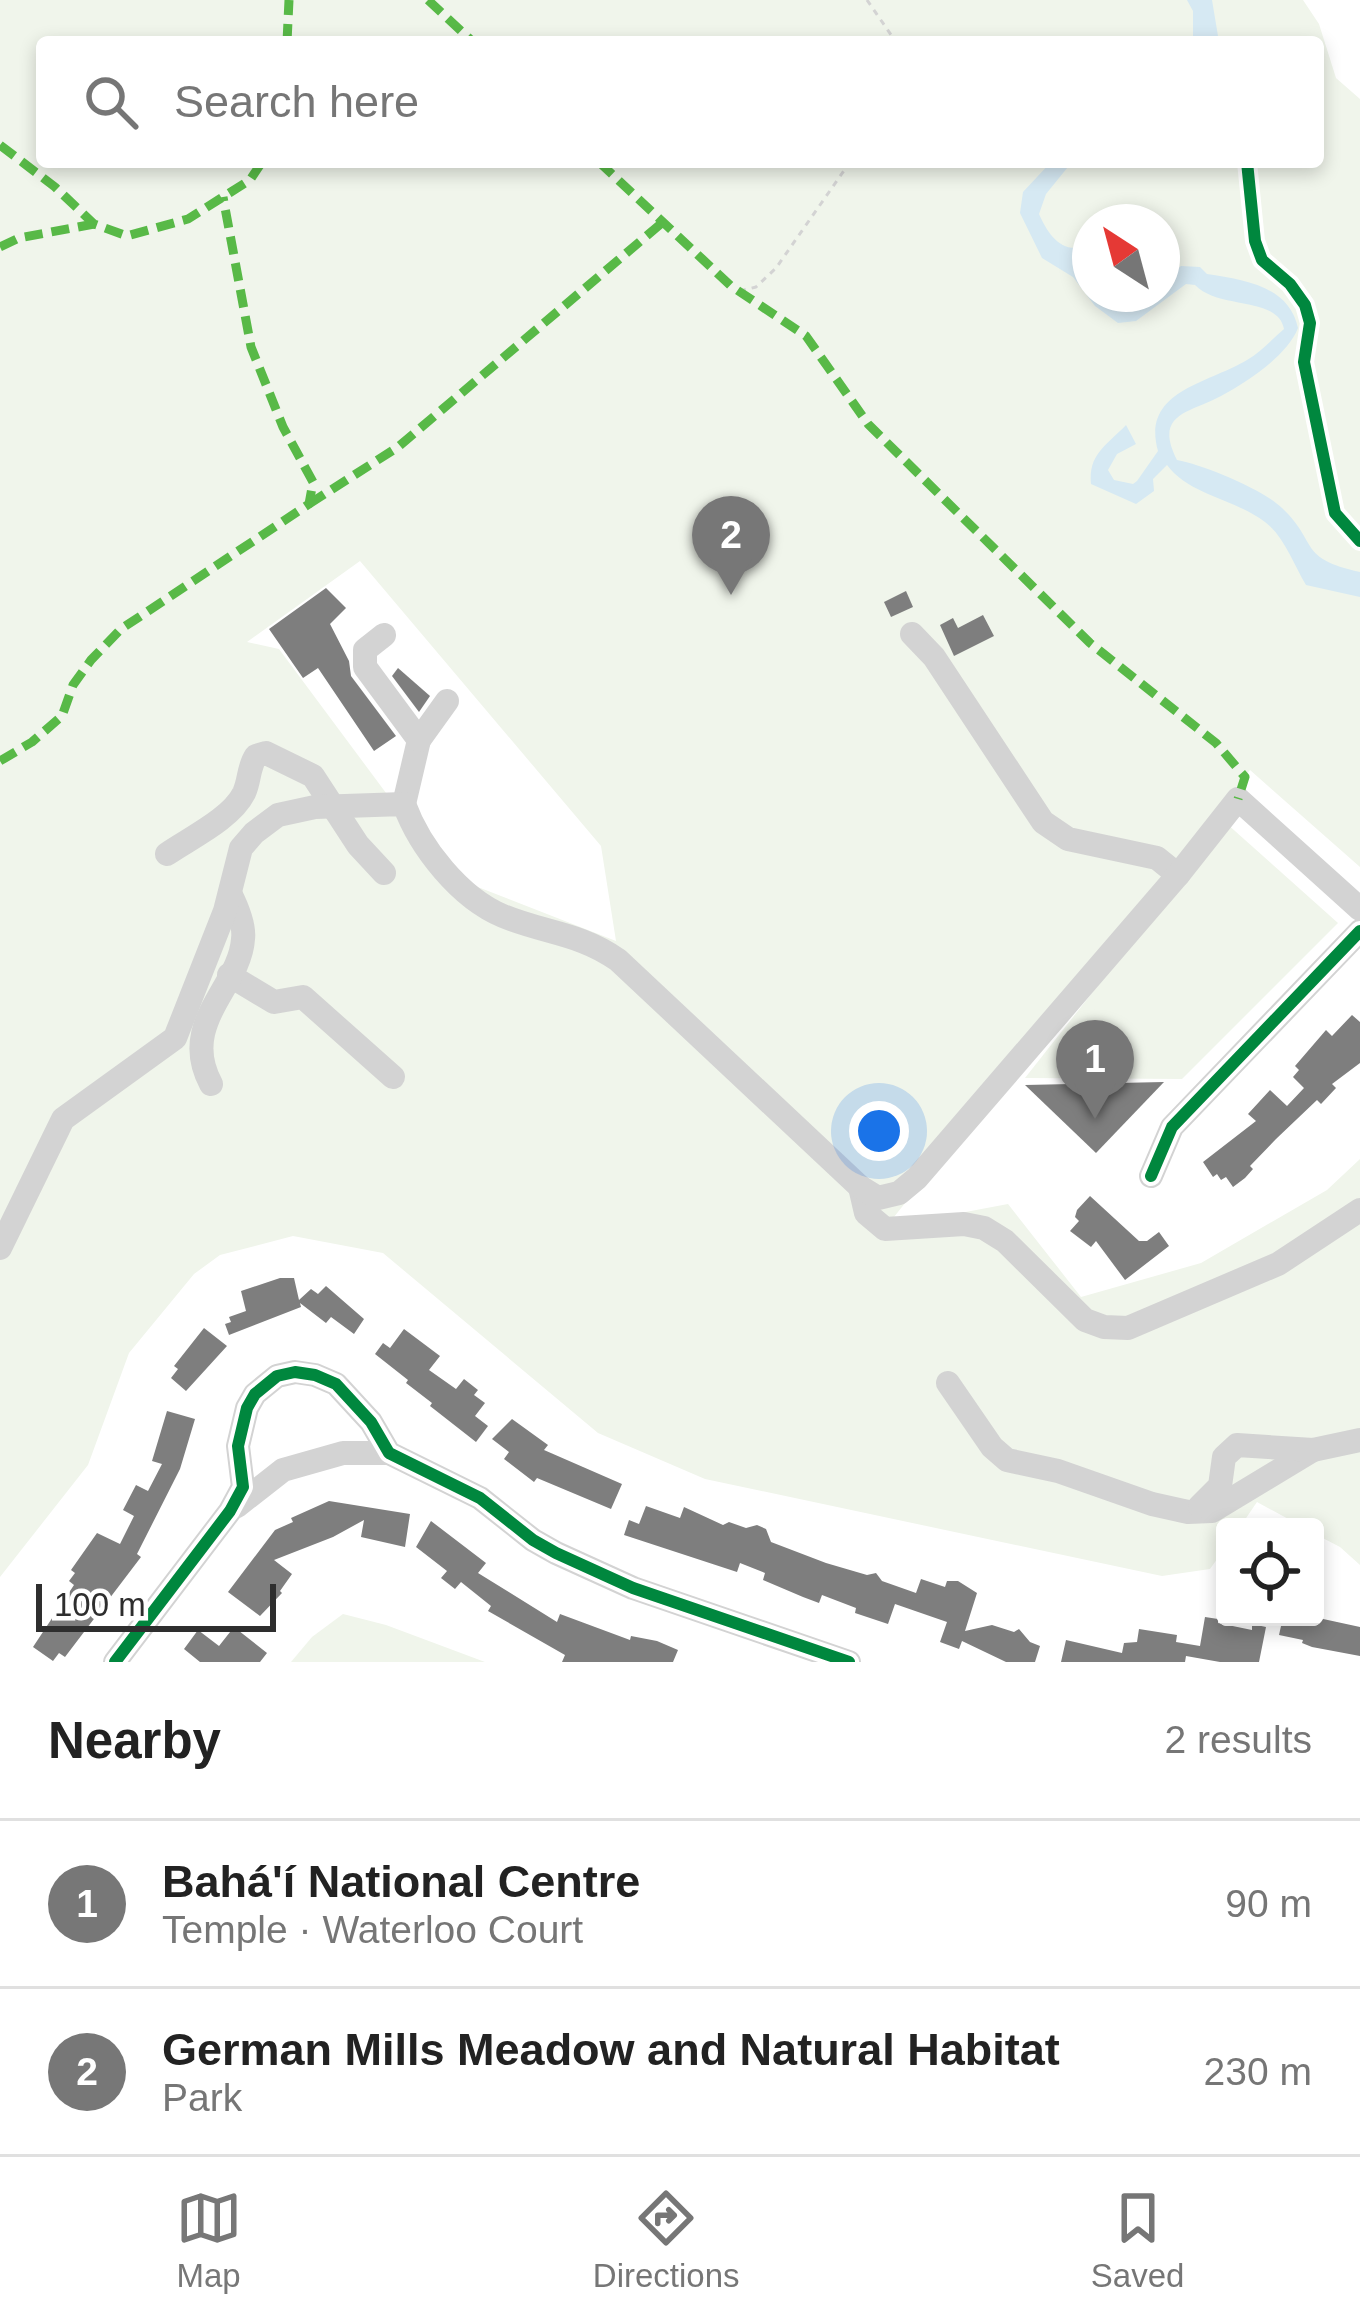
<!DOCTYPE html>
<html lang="en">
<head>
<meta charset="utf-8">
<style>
  body { margin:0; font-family:Helvetica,sans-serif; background:#f6f6f6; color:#222 }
  .controls { position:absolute; right:36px; bottom:36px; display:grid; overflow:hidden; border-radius:12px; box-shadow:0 6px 18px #0003 }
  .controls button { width:108px; height:108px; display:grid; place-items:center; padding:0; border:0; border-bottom:3px solid #e0e0e0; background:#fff; color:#222; font:60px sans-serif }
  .compass { position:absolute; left:1072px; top:204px; width:108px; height:108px; border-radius:50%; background:#fff; box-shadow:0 6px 18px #0003; rotate:324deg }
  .scale { position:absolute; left:36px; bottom:30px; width:240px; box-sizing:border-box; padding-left:12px; border:6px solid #2e2e2e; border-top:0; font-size:33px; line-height:42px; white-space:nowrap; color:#2e2e2e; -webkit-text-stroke:9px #fff; paint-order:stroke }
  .you { position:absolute; left:879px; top:1131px; width:42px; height:42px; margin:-30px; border:9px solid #fff; border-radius:50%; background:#1a73e8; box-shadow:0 0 0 18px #1a73e833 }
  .badge { display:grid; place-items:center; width:78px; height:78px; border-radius:50%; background:#777; color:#fff; font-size:39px; font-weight:700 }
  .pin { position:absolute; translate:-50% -99px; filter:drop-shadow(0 3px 6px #0008) }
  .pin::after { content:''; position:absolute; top:63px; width:42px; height:36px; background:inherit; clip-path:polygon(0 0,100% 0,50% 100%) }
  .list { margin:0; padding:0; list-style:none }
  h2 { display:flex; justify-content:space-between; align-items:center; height:156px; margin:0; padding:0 48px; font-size:51px }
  h2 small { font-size:39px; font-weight:400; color:#767676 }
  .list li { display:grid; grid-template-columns:78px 1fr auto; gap:36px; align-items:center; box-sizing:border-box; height:168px; padding:0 48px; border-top:3px solid #e0e0e0 }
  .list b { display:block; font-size:45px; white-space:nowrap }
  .list p { margin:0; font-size:39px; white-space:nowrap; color:#767676 }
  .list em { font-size:39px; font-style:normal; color:#767676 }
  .icon { flex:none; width:66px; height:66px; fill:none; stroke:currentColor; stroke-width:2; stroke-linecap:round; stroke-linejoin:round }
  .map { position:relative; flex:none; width:1360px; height:1662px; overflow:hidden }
  .search { position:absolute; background:#fff; box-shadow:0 6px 18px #0003; left:36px; right:36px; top:36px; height:132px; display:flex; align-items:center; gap:30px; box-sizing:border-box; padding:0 42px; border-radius:12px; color:#767676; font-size:45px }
  .sheet { height:492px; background:#fff }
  nav { display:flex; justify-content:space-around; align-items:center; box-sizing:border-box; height:168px; border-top:3px solid #e0e0e0; background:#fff; font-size:33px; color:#767676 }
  nav a { display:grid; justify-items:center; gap:6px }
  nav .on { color:#777 }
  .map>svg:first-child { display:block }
  .green { fill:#f0f5eb; fill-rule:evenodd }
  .water { fill:#d6e9f3 }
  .building { fill:#7e7e7e }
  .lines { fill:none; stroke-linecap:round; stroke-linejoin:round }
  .path { stroke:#d3d3d3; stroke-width:3; stroke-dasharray:6 6; stroke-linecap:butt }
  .minor { stroke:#d3d3d3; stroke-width:24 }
  .quiet { stroke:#58b947; stroke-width:9; stroke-dasharray:18 9; stroke-linecap:butt }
  .cycleway-casing { stroke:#fff; stroke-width:20 }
  .cycleway { stroke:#00873e; stroke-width:12 }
</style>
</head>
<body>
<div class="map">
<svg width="1360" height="1662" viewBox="0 0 1360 1662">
  <rect width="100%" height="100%" fill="#fff"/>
  <g class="green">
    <path d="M0 0H1303L1319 24 1336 78 1360 99V867L1250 770 886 1227 1008 1204 1081 1297 1201 1263 1327 1190 1360 1159V1565L1340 1547 1315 1534V1527H1303L1257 1502 1240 1527H1225V1548L1210 1569 1162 1576 705 1479 598 1433 383 1253 293 1236 220 1255 194 1274 129 1353 88 1465 0 1577ZM42 42H1318V162H42ZM1090 222H1162V294H1090ZM360 561 601 846 616 941 447 875 279 649 247 642Z"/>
    <path d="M1226 823 1338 923 1182 1079 1025 1078Z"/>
    <path d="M343 1614 386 1625 485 1662H291L312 1637Z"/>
  </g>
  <g class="water">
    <path d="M1187 0H1212L1219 42H1193V11Z"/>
    <path d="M1051 162H1072L1046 194 1039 214C1046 230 1057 248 1075 248L1090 264V294H1115L1120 300C1136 300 1146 294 1162 294L1165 277 1181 266 1200 267 1207 274C1245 280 1289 286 1298 328 1287 356 1247 382 1221 396 1190 413 1153 413 1177 460 1204 465 1262 489 1282 508 1319 543 1297 558 1360 572V597L1306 585C1294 565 1284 536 1265 522 1235 499 1189 495 1167 465L1153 479 1154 491 1136 504 1091 484C1088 454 1107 445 1126 425L1136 444 1117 454 1108 470 1114 480 1133 484 1137 481 1158 451C1141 391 1207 384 1247 360 1261 352 1272 339 1284 329 1278 296 1219 310 1195 285L1186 284 1136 321 1118 323 1095 306 1073 277 1042 258 1020 213 1023 192Z"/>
  </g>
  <g class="building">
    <path d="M326 588 346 608 330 624 349 661 351 676 396 736 374 751 318 668 303 678 269 629Z"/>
    <path d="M906 591 913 607 891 617 884 602Z"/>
    <path d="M983 615 994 636 954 656 940 625 953 618 958 628Z"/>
    <path d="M398 668 430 696 419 712 392 676Z"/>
    <path d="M1352 1015 1360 1022V1063L1332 1084 1336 1088 1321 1104 1317 1100 1276 1139 1250 1166 1253 1169 1245 1178 1233 1187 1226 1177 1221 1180 1217 1174 1213 1177 1203 1162 1256 1121 1248 1114 1270 1090 1287 1106 1304 1088 1293 1077 1299 1070 1295 1066 1326 1030 1332 1036Z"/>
    <path d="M1164 1082 1096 1153 1025 1085Z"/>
    <path d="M1090 1196 1139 1241H1147L1159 1232 1169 1246 1125 1280 1096 1241 1091 1247 1070 1231 1079 1221 1075 1217 1077 1210Z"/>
    <path d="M280 1278H294L299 1300 311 1289 318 1294 326 1286 364 1319 354 1334 331 1317 326 1323 300 1303 301 1307 229 1335 225 1324 231 1322 229 1317 246 1311 241 1291Z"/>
    <path d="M204 1328 227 1346 186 1391 171 1378 178 1369 174 1366Z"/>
    <path d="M404 1329 440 1356 429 1370 456 1389 464 1379 478 1390 474 1395 485 1403 475 1416 488 1426 476 1442 430 1406 432 1403 406 1383 408 1380 375 1354 383 1343 390 1348Z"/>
    <path d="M167 1411 195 1419 180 1469 137 1554 141 1557 65 1657 59 1653 53 1661 33 1647 74 1585 69 1581 75 1573 71 1570 97 1533 120 1544 134 1516 123 1510 136 1485 148 1491 162 1464 152 1461Z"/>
    <path d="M512 1419 548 1445 544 1450 622 1484 611 1509 537 1478 534 1482 504 1459 509 1452 492 1439Z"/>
    <path d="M329 1501 410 1514 405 1547 361 1537 364 1520 333 1537 274 1560 292 1574 280 1591 282 1593 260 1616 228 1592 275 1530 293 1522 291 1518Z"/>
    <path d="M646 1506 680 1518 684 1507 723 1525 729 1522 746 1528 757 1525 766 1529 771 1542 826 1563 867 1575 876 1573 882 1581 916 1593 921 1579 945 1587 947 1581H958L977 1593 965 1631 992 1625 1014 1632 1019 1629 1030 1642 1040 1646 1035 1662H1006L962 1641 959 1649 940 1642 947 1622 895 1604 888 1624 855 1613 856 1608 822 1595 819 1603 803 1597 763 1580 765 1573 740 1563 737 1572 624 1535 629 1520 639 1524Z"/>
    <path d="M431 1521 486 1563 478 1573 557 1622 560 1614 630 1640 631 1636 657 1641 678 1650 673 1662H562L565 1655 488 1611 491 1606 461 1582 455 1589 441 1578 447 1571 416 1547Z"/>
    <path d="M1205 1617 1218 1619V1623L1252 1630V1624L1266 1627 1259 1662H1220L1186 1656 1185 1662H1061L1066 1640 1122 1653 1124 1643 1137 1642 1139 1629 1177 1635 1176 1642 1200 1646Z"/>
    <path d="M1283 1617H1314L1360 1627V1656L1312 1647 1302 1643 1303 1640 1279 1635Z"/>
    <path d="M234 1627 267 1653 260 1662H200L184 1649 198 1630 219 1646Z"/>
  </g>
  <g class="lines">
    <g class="path">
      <path d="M867 0 896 42"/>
      <path d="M740 291 756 287 776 268 850 162"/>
    </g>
    <g class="minor">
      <path d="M912 634 934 657 1043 822 1068 839 1157 858 1178 875"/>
      <path d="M384 635 365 650V667L419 740 404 804"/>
      <path d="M419 740 447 701"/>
      <path d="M167 854C190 838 231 819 244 793 250 780 248 768 256 756L266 753 313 776 358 845 384 873"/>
      <path d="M229 975 274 1002 303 997 393 1077"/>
      <path d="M211 1084C178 1023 240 987 243 939 245 925 236 905 230 893"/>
      <path d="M1151 1176 1172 1127 1360 931"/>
      <path d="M860 1187 866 1213 885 1229 964 1224 984 1228 1005 1241 1085 1320 1104 1327 1128 1328 1278 1264 1360 1210"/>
      <path d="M0 1248 63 1119 175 1038 225 911 241 848 254 833 278 815 315 807 404 804C420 848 460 898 503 916 544 933 580 933 618 960L860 1187 878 1198 899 1193 917 1178 1178 875 1238 799 1360 909"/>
      <path d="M948 1383 992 1447 1007 1460 1058 1471 1152 1504 1188 1512 1212 1511 1313 1450"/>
      <path d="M237 1506 283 1470 343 1453H389"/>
      <path d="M1200 1506 1220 1486 1224 1457 1237 1445 1313 1450 1360 1440"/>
      <path d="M115 1662 230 1511 243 1487 238 1446 247 1408 255 1394 277 1376 295 1372 315 1375 336 1384 371 1422 389 1453 480 1498 533 1540 556 1553 633 1588 849 1662"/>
    </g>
    <g class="quiet">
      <path d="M428 0 473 42"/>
      <path d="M287 42 289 0"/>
      <path d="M0 145 55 187 94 224 127 236 188 219 250 180 262 162"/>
      <path d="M599 162 731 286 806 336 868 424 1090 643 1216 743 1245 777 1238 799"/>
      <path d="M0 247 19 238 94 224"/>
      <path d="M309 504 398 447 663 222"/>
      <path d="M0 761 32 742 62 716 73 685 91 660 121 629 309 504 313 482 283 427 251 347 223 197"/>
    </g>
    <defs>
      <g id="cycleway">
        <path d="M1247 162 1255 241 1262 260 1290 284 1305 305 1310 323 1304 362 1335 513 1360 541"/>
        <path d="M1151 1176 1172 1127 1360 931"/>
        <path d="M115 1662 230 1511 243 1487 238 1446 247 1408 255 1394 277 1376 295 1372 315 1375 336 1384 371 1422 389 1453 480 1498 533 1540 556 1553 633 1588 849 1662"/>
      </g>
    </defs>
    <use href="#cycleway" class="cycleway-casing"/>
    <use href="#cycleway" class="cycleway"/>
  </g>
</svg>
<div class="controls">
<button><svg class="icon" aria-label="locate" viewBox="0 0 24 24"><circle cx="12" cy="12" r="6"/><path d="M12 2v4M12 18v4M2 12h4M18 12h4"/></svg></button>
</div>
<svg class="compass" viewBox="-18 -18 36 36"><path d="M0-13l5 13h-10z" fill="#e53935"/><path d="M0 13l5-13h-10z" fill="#767676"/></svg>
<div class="scale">100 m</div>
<div class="you"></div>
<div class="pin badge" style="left:1095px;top:1119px">1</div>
<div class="pin badge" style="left:731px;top:595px">2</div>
<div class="search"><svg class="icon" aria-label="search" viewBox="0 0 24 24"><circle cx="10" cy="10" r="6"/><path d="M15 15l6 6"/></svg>Search here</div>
</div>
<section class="sheet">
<h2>Nearby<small>2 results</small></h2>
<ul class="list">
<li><span class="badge">1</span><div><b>Bahá'í National Centre</b><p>Temple · Waterloo Court</p></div><em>90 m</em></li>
<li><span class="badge">2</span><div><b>German Mills Meadow and Natural Habitat</b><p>Park</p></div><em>230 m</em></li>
</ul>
</section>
<nav>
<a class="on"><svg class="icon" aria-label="map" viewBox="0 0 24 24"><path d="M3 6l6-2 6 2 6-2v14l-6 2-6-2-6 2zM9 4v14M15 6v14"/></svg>Map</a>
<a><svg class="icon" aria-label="directions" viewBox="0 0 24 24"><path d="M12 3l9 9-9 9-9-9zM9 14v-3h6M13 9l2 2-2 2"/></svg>Directions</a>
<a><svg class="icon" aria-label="saved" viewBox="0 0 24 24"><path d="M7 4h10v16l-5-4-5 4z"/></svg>Saved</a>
</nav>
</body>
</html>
